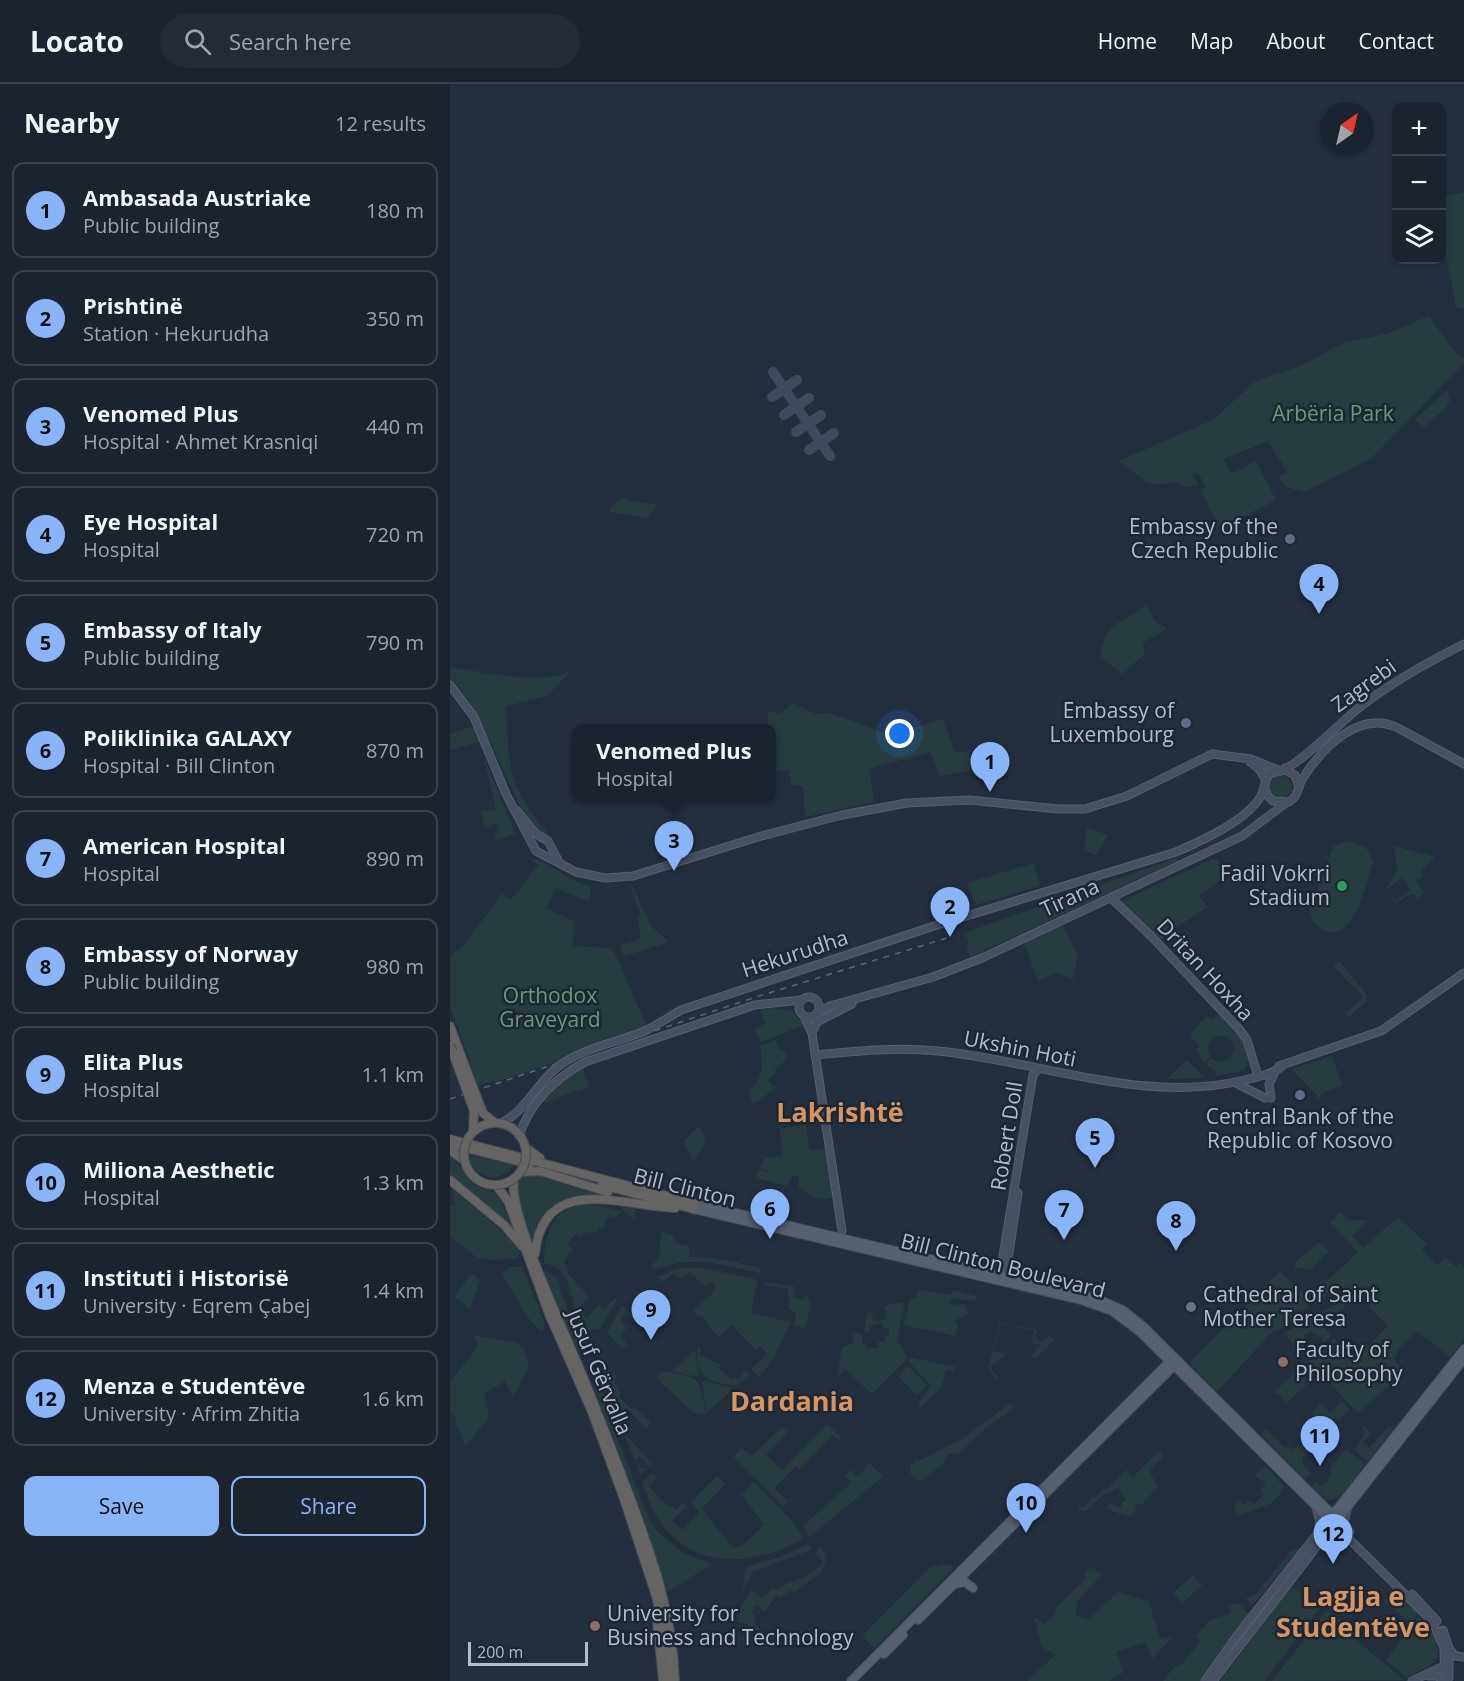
<!DOCTYPE html>
<html lang="en">
<head>
<meta charset="utf-8">
<style>
  body { margin:0; font-family:"Open Sans",sans-serif; background:#242b36; color:#f1f3f6 }
  .controls { position:absolute; right:18px; top:18px; display:grid; overflow:hidden; border-radius:12px; box-shadow:0 3px 9px #0003 }
  .controls button { width:54px; height:54px; display:grid; place-items:center; padding:0; border:0; border-bottom:2px solid #39404a; background:#1b232e; color:#f1f3f6; font:30px sans-serif }
  .compass { position:absolute; left:870px; top:18px; width:54px; height:54px; border-radius:50%; background:#1b232e; box-shadow:0 3px 9px #0003; rotate:34deg }
  .scale { position:absolute; left:18px; bottom:15px; width:120px; box-sizing:border-box; padding-left:6px; border:3px solid #b4bcc9; border-top:0; font-size:16px; line-height:21px; white-space:nowrap; color:#b4bcc9; -webkit-text-stroke:4px #1d2633; paint-order:stroke }
  .you { position:absolute; left:450px; top:650px; width:21px; height:21px; margin:-15px; border:4px solid #fff; border-radius:50%; background:#1a73e8; box-shadow:0 0 0 9px #1a73e833 }
  .badge { display:grid; place-items:center; width:39px; height:39px; border-radius:50%; background:#8ab4f8; color:#111; font-size:20px; font-weight:700 }
  .pin { position:absolute; translate:-50% -50px; filter:drop-shadow(0 2px 3px #0008) }
  .pin::after { content:''; position:absolute; top:32px; width:21px; height:18px; background:inherit; clip-path:polygon(0 0,100% 0,50% 100%) }
  .popup { position:absolute; left:122px; top:640px; width:204px; height:78px; box-sizing:border-box; display:grid; place-content:center; border-radius:12px; background:#1b232e; filter:drop-shadow(0 2px 4px #0005); font-size:20px; white-space:nowrap; color:#a0a4aa }
  .popup b { font-size:22px; color:#f1f3f6 }
  .popup::after { content:''; position:absolute; left:50%; top:100%; margin-left:-12px; border:12px solid transparent; border-top-color:#1b232e }
  .list { margin:0; padding:0; list-style:none }
  h2 { display:flex; justify-content:space-between; align-items:center; height:78px; margin:0; padding:0 24px; font-size:26px }
  h2 small { font-size:20px; font-weight:400; color:#a0a4aa }
  .list li { display:grid; grid-template-columns:39px 1fr auto; gap:18px; align-items:center; box-sizing:border-box; height:96px; margin:0 12px 12px; padding:0 12px; border:2px solid #39404a; border-radius:12px }
  .list b { display:block; font-size:22px; white-space:nowrap }
  .list p { margin:0; font-size:20px; white-space:nowrap; color:#a0a4aa }
  .list em { font-size:20px; font-style:normal; color:#a0a4aa }
  .actions { display:flex; gap:12px; padding:18px 24px }
  .actions a { flex:1; padding:14px 0; border:2px solid #8ab4f8; border-radius:12px; text-align:center; font-size:21px; color:#8ab4f8 }
  .actions .main { background:#8ab4f8; color:#111 }
  .icon { flex:none; width:33px; height:33px; fill:none; stroke:currentColor; stroke-width:2; stroke-linecap:round; stroke-linejoin:round }
  .map { position:relative; flex:none; width:1014px; height:1597px; overflow:hidden }
  header { display:flex; align-items:center; gap:36px; box-sizing:border-box; height:84px; padding:0 30px; background:#1b232e; border-bottom:2px solid #39404a }
  header strong { font-size:28px }
  nav { display:flex; gap:33px; margin-inline-start:auto; font-size:21px }
  .search { width:420px; height:54px; background:#242b36; display:flex; align-items:center; gap:15px; box-sizing:border-box; padding:0 21px; border-radius:33px; color:#a0a4aa; font-size:22px }
  main { display:flex }
  aside { flex:1; background:#1b232e }
  .map>svg:first-child { display:block }
  .green { fill:#263c3f }
  .lines { fill:none; stroke-linecap:round; stroke-linejoin:round }
  .taxiway { stroke:#3f4a5a; stroke-width:10 }
  .secondary-casing { stroke:#565f6c; stroke-width:9 }
  .primary-casing { stroke:#414a57; stroke-width:10 }
  .trunk-casing { stroke:#434c59; stroke-width:10 }
  .secondary { stroke:#465061; stroke-width:7 }
  .primary { stroke:#56606e; stroke-width:8 }
  .trunk { stroke:#656462; stroke-width:8 }
  .rail { stroke:#5a6575; stroke-width:1.5; stroke-dasharray:6 6; stroke-linecap:butt }
  .secondary-bridge-casing { stroke:#565f6c; stroke-width:9; stroke-linecap:butt }
  .trunk-bridge-casing { stroke:#434c59; stroke-width:10; stroke-linecap:butt }
  .secondary-bridge { stroke:#465061; stroke-width:7 }
  .trunk-bridge { stroke:#656462; stroke-width:8 }
  .service-dot { fill:#5c6f8a; stroke:#1d2633; stroke-width:2 }
  .leisure-dot { fill:#2e9e5b; stroke:#1d2633; stroke-width:2 }
  .worship-dot { fill:#6b7280; stroke:#1d2633; stroke-width:2 }
  .education-dot { fill:#8d6e63; stroke:#1d2633; stroke-width:2 }
  .labels { text-anchor:middle; stroke-width:5; stroke-linejoin:round; paint-order:stroke }
  .park-label { font-size:21px; fill:#6b9a76; stroke:#1d2633 }
  .poi-label { font-size:21px; fill:#b4bcc9; stroke:#1d2633; text-anchor:end }
  .street-label { font-size:21px; fill:#b4bcc9; stroke:#1d2633 }
  .district-label { font-size:27px; font-weight:bold; fill:#d59563; stroke:#1d2633 }
</style>
</head>
<body>
<header>
<strong>Locato</strong>
<div class="search"><svg class="icon" aria-label="search" viewBox="0 0 24 24"><circle cx="10" cy="10" r="6"/><path d="M15 15l6 6"/></svg>Search here</div>
<nav><a>Home</a><a>Map</a><a>About</a><a>Contact</a></nav>
</header>
<main>
<aside>
<h2>Nearby<small>12 results</small></h2>
<ul class="list">
<li><span class="badge">1</span><div><b>Ambasada Austriake</b><p>Public building</p></div><em>180 m</em></li>
<li><span class="badge">2</span><div><b>Prishtinë</b><p>Station · Hekurudha</p></div><em>350 m</em></li>
<li><span class="badge">3</span><div><b>Venomed Plus</b><p>Hospital · Ahmet Krasniqi</p></div><em>440 m</em></li>
<li><span class="badge">4</span><div><b>Eye Hospital</b><p>Hospital</p></div><em>720 m</em></li>
<li><span class="badge">5</span><div><b>Embassy of Italy</b><p>Public building</p></div><em>790 m</em></li>
<li><span class="badge">6</span><div><b>Poliklinika GALAXY</b><p>Hospital · Bill Clinton</p></div><em>870 m</em></li>
<li><span class="badge">7</span><div><b>American Hospital</b><p>Hospital</p></div><em>890 m</em></li>
<li><span class="badge">8</span><div><b>Embassy of Norway</b><p>Public building</p></div><em>980 m</em></li>
<li><span class="badge">9</span><div><b>Elita Plus</b><p>Hospital</p></div><em>1.1 km</em></li>
<li><span class="badge">10</span><div><b>Miliona Aesthetic</b><p>Hospital</p></div><em>1.3 km</em></li>
<li><span class="badge">11</span><div><b>Instituti i Historisë</b><p>University · Eqrem Çabej</p></div><em>1.4 km</em></li>
<li><span class="badge">12</span><div><b>Menza e Studentëve</b><p>University · Afrim Zhitia</p></div><em>1.6 km</em></li>
</ul>
<div class="actions"><a class="main">Save</a><a>Share</a></div>
</aside>
<div class="map">
<svg width="1014" height="1597" viewBox="0 0 1014 1597">
  <rect width="100%" height="100%" fill="#242f3e"/>
  <g class="green">
    <path d="M1014 108V225L1006 223 992 151V113Z"/>
    <path d="M979 232 1004 267 1014 275V279L921 375 854 408 836 403 829 393 837 388 818 357 774 375 781 390 806 377 826 416 770 445 750 406 755 403 748 388 742 391 749 401 735 403 723 398 707 401 696 398 669 377 764 335 805 297 850 282 895 258 936 250Z"/>
    <path d="M997 306 1000 316 995 325 973 344 965 335Z"/>
    <path d="M174 413 181 417 205 420 207 423 198 434 160 428V423Z"/>
    <path d="M696 520 705 537 717 545 692 559 695 570 672 590 650 572C656 535 673 541 696 520Z"/>
    <path d="M0 583C40 589 81 601 120 588L97 612 56 622C59 684 57 701 98 749L94 751 73 729 39 655 0 666V650L31 640 10 604 0 595Z"/>
    <path d="M343 619 366 630 380 629 441 651 493 635 505 669 519 667 522 686 490 692 480 668 419 685 425 718 355 733 353 702 341 701 339 686 325 687 322 644H318V627L330 630Z"/>
    <path d="M33 670 65 750 46 756 44 750 49 748 47 739 35 743 31 728 46 725Z"/>
    <circle cx="831" cy="703" r="11"/>
    <path d="M637 743 658 751 646 771 634 766Z"/>
    <path d="M898 756 916 763 923 778C916 798 903 864 872 845 865 841 861 834 860 826L883 763Z"/>
    <path d="M944 762 985 773 970 788 973 791 966 798 974 807 968 815 963 809 945 819 941 811 947 816 961 806 952 794 936 806 947 787Z"/>
    <path d="M727 774 728 777 520 873 516 863 519 861 516 850 523 846Z"/>
    <path d="M80 775C103 778 117 798 140 802V818L106 804 96 824 124 838 123 862 161 864 167 873 198 946 53 996 28 1001 0 921V873L13 862 52 810 61 816 88 781Z"/>
    <path d="M763 775 768 776 777 792 749 812 758 823 719 848 710 857 671 817Z"/>
    <path d="M584 779 590 802 525 821 517 799Z"/>
    <path d="M182 801 201 842 219 858 174 872 169 861 191 855 187 834 191 832 180 802Z"/>
    <path d="M613 841 628 871 623 895 607 889 588 897 574 859Z"/>
    <path d="M890 878 916 909V918L899 933 895 930 913 913 886 885 884 881Z"/>
    <path d="M321 924 342 927 355 941 311 958 304 945 315 940 310 927Z"/>
    <path d="M769 930C781 943 809 966 794 986L766 992V988L755 980 761 975 769 978 780 975 785 965 782 956 774 951 763 953 757 963 760 973 754 979 746 967 749 962 740 951 756 932 762 936Z"/>
    <path d="M326 956 330 967 334 966 338 974 324 987 326 989 318 996 322 1002 327 1003 303 1021 299 1007C316 990 312 982 310 962Z"/>
    <path d="M882 972 892 1001 873 1009 866 1017 867 1011 841 985Z"/>
    <path d="M737 976 755 994 717 995Z"/>
    <path d="M133 984 139 1003 109 1013V1015L90 1019C102 1003 115 992 133 984Z"/>
    <path d="M356 1040 360 1066 376 1064 384 1113 370 1116 349 1105 348 1092H341L338 1102 306 1094 307 1085 327 1090 310 1084 315 1074 332 1072 330 1045Z"/>
    <path d="M249 1042 256 1057 244 1077 235 1062 234 1056Z"/>
    <path d="M0 1070 24 1101 49 1110 62 1145 0 1094Z"/>
    <path d="M18 1071 64 1081C50 1101 22 1094 18 1071Z"/>
    <path d="M75 1090H89L164 1115C119 1108 95 1111 82 1160 75 1141 55 1105 75 1090Z"/>
    <path d="M1 1103 63 1157 70 1169 68 1174 44 1176 26 1173 0 1153V1122H6Z"/>
    <path d="M134 1120 168 1126H172V1121L187 1124 183 1135 173 1126 165 1134 161 1131 154 1138 156 1141 152 1146 150 1144 145 1149 137 1148 131 1153 126 1150 117 1159 123 1166 114 1176 118 1189 139 1213 128 1225 136 1234 150 1220 154 1225 165 1214 167 1216 150 1245 137 1247C134 1242 130 1237 127 1231 119 1211 122 1184 94 1179 94 1151 103 1125 134 1120Z"/>
    <path d="M890 1128 899 1136 918 1137 902 1152 913 1164 948 1133 977 1160 972 1166 987 1182 996 1173 1005 1182 1010 1179 1014 1183V1256L1000 1273 967 1247 951 1262 944 1275 955 1287 908 1329 859 1277 884 1255 904 1275 938 1242 907 1211 873 1242 881 1252 873 1260 872 1253 861 1248 854 1251V1262L849 1266 833 1249C846 1245 855 1232 867 1229 879 1225 886 1222 894 1206L888 1200 865 1220 858 1216 859 1222C847 1232 838 1244 822 1248L767 1308 742 1282 741 1277 830 1187 858 1215 908 1168 880 1139Z"/>
    <path d="M211 1148 223 1151 226 1160 238 1161 240 1173C264 1172 288 1179 311 1184L310 1189 258 1178H231L204 1185 201 1183 211 1171 209 1168Z"/>
    <path d="M869 1158 879 1167 860 1186 844 1183 846 1178Z"/>
    <path d="M61 1183H72L94 1238V1245L91 1247C73 1234 66 1210 53 1192V1188Z"/>
    <path d="M247 1183 308 1196 301 1229 341 1238 323 1276 309 1293 301 1285 317 1270 311 1262 306 1266 282 1241 269 1253 257 1241 258 1239 251 1231 249 1233 243 1227 263 1209 262 1207 266 1202 261 1197 256 1203 239 1188 231 1195 223 1189 214 1198 207 1193 227 1185Z"/>
    <path d="M94 1187 107 1194 120 1235 136 1258 138 1266 135 1270 129 1268C113 1243 103 1214 94 1187Z"/>
    <path d="M21 1189 30 1196 20 1225 5 1213Z"/>
    <path d="M316 1198 345 1203 343 1213 353 1217 356 1210 361 1221 355 1244 344 1242 346 1229 339 1226 338 1205 313 1201Z"/>
    <path d="M468 1206 501 1211 503 1206 526 1212 525 1217 501 1214 500 1221 515 1220 518 1231 505 1236 508 1242 505 1252 454 1241 460 1214 466 1215Z"/>
    <path d="M453 1218 454 1224 447 1256 458 1274 422 1310 395 1285 387 1293 392 1264 402 1259 404 1250H412V1258L418 1264H429L428 1258H435V1252L439 1251V1244H433L432 1239 419 1242V1248L414 1249 417 1229 421 1227 424 1238 436 1235 434 1222Z"/>
    <path d="M172 1221 189 1237 186 1240 176 1229 171 1234 176 1245 170 1252 178 1261 173 1265 157 1249Z"/>
    <path d="M550 1238 587 1246 585 1253 591 1258 600 1252 604 1256 585 1275 581 1271 591 1261 582 1259 584 1247 551 1239 543 1267 556 1270 540 1283 549 1295 547 1296 538 1284Z"/>
    <path d="M22 1251 67 1259 74 1264 79 1282 63 1313 55 1297 34 1310 39 1333 15 1363 3 1328 0 1331V1298L27 1264V1257Z"/>
    <path d="M247 1262 251 1266 249 1270 270 1281 269 1284 281 1296 284 1293 288 1295 296 1286 300 1290 286 1302C256 1296 246 1296 247 1262Z"/>
    <path d="M245 1266 249 1291 247 1293 222 1287Z"/>
    <path d="M460 1273 505 1283 504 1288 496 1286 492 1303 471 1323 468 1320 481 1302 459 1278Z"/>
    <path d="M152 1275 155 1276 153 1280 167 1293 163 1297 169 1304 167 1306 171 1310 169 1313 182 1325 184 1323 201 1339 196 1344 176 1324 169 1329 182 1345 176 1351 200 1377 204 1378 199 1382 190 1372 185 1377 191 1384H196L190 1390 157 1306Z"/>
    <path d="M144 1280 162 1341 198 1433 208 1448 233 1469 262 1480 221 1506 216 1507 199 1449 143 1301Z"/>
    <path d="M458 1282 477 1301 467 1311 448 1292Z"/>
    <path d="M213 1287C251 1295 249 1291 256 1330L244 1329 206 1294Z"/>
    <path d="M846 1287 857 1300 835 1320 829 1310 823 1309Z"/>
    <path d="M255 1297 284 1304 257 1329 252 1299Z"/>
    <path d="M892 1317 900 1326 888 1337 885 1334 875 1344 861 1329 871 1319 880 1329Z"/>
    <path d="M560 1319 564 1324 535 1345 508 1370H499L495 1374 496 1377 470 1398 460 1389V1382L466 1376H471L515 1353Z"/>
    <path d="M950 1335 918 1378 905 1366 915 1348 912 1340 921 1349 913 1358 919 1364 939 1342 942 1344Z"/>
    <path d="M377 1340 392 1354 389 1356 383 1351 350 1385 346 1382 325 1404 337 1417 344 1412 333 1422 284 1373 291 1364 302 1372 332 1343 338 1349 316 1371 332 1386Z"/>
    <path d="M816 1345 835 1364 838 1362 842 1366 867 1349 875 1354 853 1373 852 1379 861 1390 855 1395 811 1350Z"/>
    <path d="M896 1365 915 1380C905 1393 894 1415 878 1416L862 1402 866 1398 872 1402 881 1393V1383Z"/>
    <path d="M709 1367 714 1372 699 1387 708 1403 692 1420 690 1419 685 1423 686 1427 679 1433 656 1425 660 1419 671 1424 672 1418 676 1416 668 1404 652 1412 636 1427H627L630 1420 632 1424 644 1412 646 1413 653 1405 655 1407 676 1386 683 1393Z"/>
    <path d="M419 1379 433 1393 359 1453 353 1442 401 1399 395 1392 401 1386 408 1393Z"/>
    <path d="M815 1382 835 1404 822 1419 787 1432 784 1421 789 1417 794 1421 799 1417 804 1420 814 1411 810 1407 816 1400 805 1391Z"/>
    <path d="M201 1390 208 1393 199 1402 213 1418 226 1425 233 1418 236 1423 222 1437 232 1446 250 1428 241 1418 267 1392 275 1400 252 1425 283 1464 292 1462 314 1441 292 1411 304 1398 343 1438 354 1455C284 1492 216 1481 192 1398Z"/>
    <path d="M358 1460 362 1464 358 1467 303 1488 292 1508 296 1483 330 1473Z"/>
    <path d="M370 1462 377 1472 372 1488 345 1508 341 1506 331 1514 327 1511 314 1528 307 1521 302 1527 307 1535 304 1539 310 1546 299 1547 298 1540 287 1538 290 1525 301 1506 312 1514 323 1504 326 1506 340 1497 342 1499 347 1495 350 1496 372 1480V1476L366 1470Z"/>
    <path d="M850 1464 802 1522 796 1514 805 1511 841 1467Z"/>
    <path d="M492 1480 502 1481 503 1484 424 1564 412 1552 479 1484Z"/>
    <path d="M640 1483 653 1490 627 1517 626 1531 639 1535 668 1508 699 1518 710 1555 723 1552 702 1575 696 1559 667 1567 673 1588 659 1597H577L605 1571 592 1563 584 1535 587 1534 594 1541 607 1528 605 1525 636 1494 635 1489Z"/>
    <path d="M743 1491 752 1502 732 1519 723 1509Z"/>
    <path d="M841 1503 871 1522 815 1597H770Z"/>
    <path d="M943 1504 969 1529 961 1539 934 1517Z"/>
    <path d="M786 1519 792 1522 799 1531 752 1597H713L725 1582 731 1581 750 1558 746 1552 760 1536 781 1530 779 1522Z"/>
    <path d="M877 1526 907 1548 905 1555 954 1596 822 1597Z"/>
    <path d="M969 1533 987 1555 988 1572 983 1579 957 1594 936 1576Z"/>
  </g>
  <g class="lines">
    <g class="taxiway">
      <path d="M323 288 380 372"/>
      <path d="M322 313 347 296"/>
      <path d="M334 331 359 314"/>
      <path d="M346 348 371 331"/>
      <path d="M359 366 384 349"/>
    </g>
    <defs>
      <g id="secondary">
        <path d="M0 601 24 633 56 710 86 767 126 788 155 794 183 792 308 753 392 731 457 719 520 716 608 725H635L677 712 762 670 801 675 828 686"/>
        <path d="M800 678 809 685 816 696"/>
        <path d="M835 684C849 681 894 635 910 623 942 598 978 578 1014 560"/>
        <path d="M849 704 845 691 835 686 821 689C812 698 813 709 823 717L839 718C849 712 847 703 853 694 873 663 910 625 948 644L1014 680"/>
        <path d="M66 726 86 750 98 757 108 776"/>
        <path d="M661 814 701 852 790 946 797 956 808 992"/>
        <circle cx="359" cy="923" r="10"/>
        <path d="M231 926 490 840 726 768C751 757 809 732 814 703"/>
        <path d="M368 929 380 922 483 893 532 874 792 752 836 719"/>
        <path d="M354 932 362 949 392 1147 390 1157"/>
        <path d="M362 949 367 938 402 920"/>
        <path d="M365 971C406 967 447 963 488 967 590 977 696 1022 799 995 810 992 824 990 832 982"/>
        <path d="M829 982 931 947 1014 889"/>
        <path d="M786 999 815 1014"/>
        <path d="M821 1014 819 1000 825 988"/>
        <path d="M69 1052C80 1018 104 995 135 978L305 921 351 916"/>
        <path d="M549 1196 583 991 588 985"/>
        <path d="M555 1196 568 1109"/>
        <path d="M866 1424 870 1437 868 1447"/>
        <path d="M897 1426 894 1438 900 1448"/>
        <path d="M962 1510 987 1537"/>
        <path d="M993 1546 999 1564V1594"/>
        <path d="M1000 1566 1005 1572 1013 1573"/>
        <path d="M979 1592H987L994 1597"/>
        <path d="M755 1597 789 1549 879 1435"/>
        <path d="M763 1597 884 1440 982 1537 994 1564 995 1597"/>
        <path d="M962 1597 998 1580"/>
      </g>
      <g id="primary">
        <path d="M244 1119 391 1154"/>
        <path d="M243 1125 631 1216 662 1227 690 1248 884 1440 1014 1275"/>
        <path d="M391 1154 645 1214 673 1226 694 1243 888 1436"/>
        <path d="M880 1434 1014 1265"/>
        <path d="M505 1500 515 1498 523 1504"/>
        <path d="M468 1536 728 1278"/>
        <path d="M434 1570 453 1551"/>
        <path d="M401 1597 724 1273"/>
      </g>
      <g id="trunk">
        <path d="M0 942 10 969"/>
        <path d="M0 1055 244 1119"/>
        <path d="M0 1060 80 1080"/>
        <path d="M75 1063 90 1074"/>
        <path d="M0 1066 15 1077"/>
        <path d="M70 1088 90 1087 158 1108"/>
        <path d="M64 1095C58 1128 110 1238 125 1274 145 1320 162 1366 180 1413 203 1474 223 1532 225 1597"/>
        <path d="M0 1096 54 1141 72 1162"/>
        <path d="M46 1101 58 1117 99 1230 142 1328 174 1415 207 1515 219 1576"/>
        <path d="M152 1101 243 1125"/>
        <path d="M85 1170C93 1088 171 1122 225 1124"/>
        <path d="M207 1537 213 1597"/>
        <path d="M219 1572 220 1597"/>
      </g>
    </defs>
    <use href="#secondary" class="secondary-casing"/>
    <use href="#primary" class="primary-casing"/>
    <use href="#trunk" class="trunk-casing"/>
    <use href="#secondary" class="secondary"/>
    <use href="#primary" class="primary"/>
    <use href="#trunk" class="trunk"/>
    <path class="rail" d="M0 1015 303 914 500 853"/>
    <defs>
      <path id="secondary-bridge" d="M50 1040C78 1026 87 996 113 979 138 963 168 958 195 947 207 941 219 933 231 926"/>
      <g id="trunk-bridge">
        <path d="M0 961 24 1027 23 1048"/>
        <path d="M10 969 33 1029 45 1039"/>
        <circle cx="45" cy="1070" r="31"/>
      </g>
    </defs>
    <use href="#secondary-bridge" class="secondary-bridge-casing"/>
    <use href="#trunk-bridge" class="trunk-bridge-casing"/>
    <use href="#secondary-bridge" class="secondary-bridge"/>
    <use href="#trunk-bridge" class="trunk-bridge"/>
  </g>
  <g class="service-dot">
    <circle cx="840" cy="455" r="6"/>
    <circle cx="736" cy="639" r="6"/>
    <circle cx="850" cy="1011" r="6"/>
  </g>
  <circle class="leisure-dot" cx="892" cy="802" r="6"/>
  <circle class="worship-dot" cx="741" cy="1223" r="6"/>
  <g class="education-dot">
    <circle cx="833" cy="1278" r="6"/>
    <circle cx="145" cy="1542" r="6"/>
  </g>
  <g class="labels">
    <g class="park-label">
      <text x="883" y="337">Arbëria Park</text>
      <text x="100" y="919">Orthodox<tspan x="100" dy="24">Graveyard</tspan></text>
    </g>
    <g class="poi-label">
      <text x="828" y="450">Embassy of the<tspan x="828" dy="24">Czech Republic</tspan></text>
      <text x="724" y="634">Embassy of<tspan x="724" dy="24">Luxembourg</tspan></text>
      <text x="880" y="797">Fadil Vokrri<tspan x="880" dy="24">Stadium</tspan></text>
      <text x="850" y="1040" text-anchor="middle">Central Bank of the<tspan x="850" dy="24">Republic of Kosovo</tspan></text>
      <text x="753" y="1218" text-anchor="start">Cathedral of Saint<tspan x="753" dy="24">Mother Teresa</tspan></text>
      <text x="845" y="1273" text-anchor="start">Faculty of<tspan x="845" dy="24">Philosophy</tspan></text>
      <text x="157" y="1537" text-anchor="start">University for<tspan x="157" dy="24">Business and Technology</tspan></text>
    </g>
    <g class="street-label">
      <text transform="translate(914 602) rotate(-36)" y="7">Zagrebi</text>
      <text transform="translate(620 814) rotate(-25)" y="7">Tirana</text>
      <text transform="translate(345 870) rotate(-18)" y="7">Hekurudha</text>
      <text transform="translate(755 886) rotate(47)" y="7">Dritan Hoxha</text>
      <text transform="translate(570 965) rotate(11)" y="7">Ukshin Hoti</text>
      <text transform="translate(557 1052) rotate(-81)" y="7">Robert Doll</text>
      <text transform="translate(235 1104) rotate(14)" y="7">Bill Clinton</text>
      <text transform="translate(553 1182) rotate(14)" y="7">Bill Clinton Boulevard</text>
      <text transform="translate(149 1288) rotate(67)" y="7">Jusuf Gërvalla</text>
    </g>
    <g class="district-label">
      <text x="390" y="1038">Lakrishtë</text>
      <text x="342" y="1327">Dardania</text>
      <text x="903" y="1522">Lagjja e<tspan x="903" dy="31">Studentëve</tspan></text>
    </g>
  </g>
</svg>
<div class="controls">
<button>+</button>
<button>−</button>
<button><svg class="icon" aria-label="layers" viewBox="0 0 24 24"><path d="M12 4l9 5-9 5-9-5zM3 14l9 5 9-5"/></svg></button>
</div>
<svg class="compass" viewBox="-18 -18 36 36"><path d="M0-13l5 13h-10z" fill="#e53935"/><path d="M0 13l5-13h-10z" fill="#a0a4aa"/></svg>
<div class="scale">200 m</div>
<div class="you"></div>
<div class="pin badge" style="left:540px;top:708px">1</div>
<div class="pin badge" style="left:500px;top:853px">2</div>
<div class="pin badge" style="left:224px;top:787px">3</div>
<div class="popup"><b>Venomed Plus</b>Hospital</div>
<div class="pin badge" style="left:869px;top:530px">4</div>
<div class="pin badge" style="left:645px;top:1084px">5</div>
<div class="pin badge" style="left:320px;top:1155px">6</div>
<div class="pin badge" style="left:614px;top:1156px">7</div>
<div class="pin badge" style="left:726px;top:1167px">8</div>
<div class="pin badge" style="left:201px;top:1256px">9</div>
<div class="pin badge" style="left:576px;top:1449px">10</div>
<div class="pin badge" style="left:870px;top:1382px">11</div>
<div class="pin badge" style="left:883px;top:1480px">12</div>
</div>
</main>
</body>
</html>
